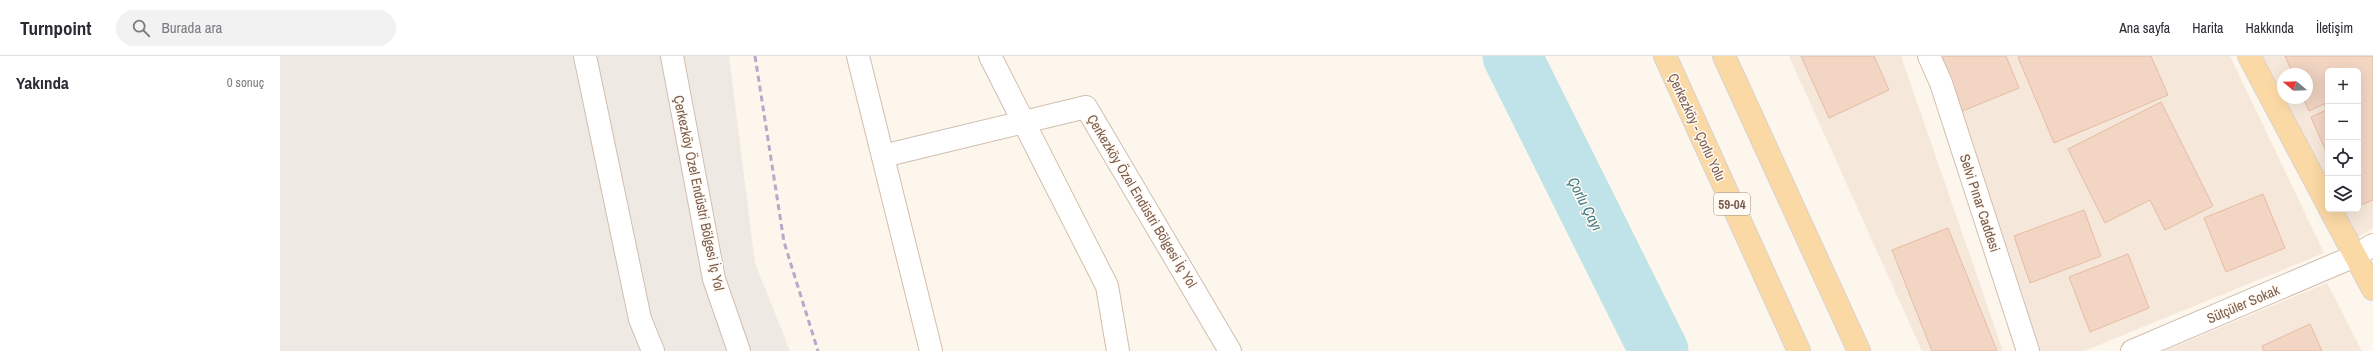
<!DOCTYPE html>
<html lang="tr">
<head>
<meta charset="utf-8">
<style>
  body { margin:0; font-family:"Archivo Narrow",sans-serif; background:#f2f2f3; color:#2b2b33 }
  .controls { position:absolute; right:12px; top:12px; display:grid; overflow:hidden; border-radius:6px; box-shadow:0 4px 16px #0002 }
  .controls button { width:36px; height:36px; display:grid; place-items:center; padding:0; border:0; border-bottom:1px solid #e1e1e2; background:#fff; color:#2b2b33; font:20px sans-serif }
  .compass { position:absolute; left:1997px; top:12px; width:36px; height:36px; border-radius:50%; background:#fff; box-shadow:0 4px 16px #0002; rotate:289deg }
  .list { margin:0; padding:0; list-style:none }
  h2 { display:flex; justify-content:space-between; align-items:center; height:52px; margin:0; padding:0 16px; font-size:17px }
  h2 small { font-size:13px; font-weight:400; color:#7c7c81 }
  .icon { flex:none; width:22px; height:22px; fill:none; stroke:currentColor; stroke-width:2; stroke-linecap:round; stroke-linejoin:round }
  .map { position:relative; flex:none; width:2093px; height:295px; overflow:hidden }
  header { display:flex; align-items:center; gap:24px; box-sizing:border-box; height:56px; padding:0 20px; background:#fff; border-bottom:1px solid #e1e1e2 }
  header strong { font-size:19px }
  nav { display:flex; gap:22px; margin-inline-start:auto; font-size:14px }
  .search { width:280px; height:36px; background:#f2f2f3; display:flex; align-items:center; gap:10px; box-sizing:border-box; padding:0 14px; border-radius:22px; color:#7c7c81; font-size:15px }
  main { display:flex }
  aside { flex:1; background:#fff }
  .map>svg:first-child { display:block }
  .residential { fill:#f5e8da; fill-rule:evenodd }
  .industrial { fill:#efe9e4 }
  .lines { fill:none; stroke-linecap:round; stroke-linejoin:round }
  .river { stroke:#bfe3e8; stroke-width:59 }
  .building { fill:#f3d5c3; stroke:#e6bba3 }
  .minor-casing { stroke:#d1beb0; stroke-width:24 }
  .major-casing { stroke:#dad1cd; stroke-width:24 }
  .minor { stroke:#fff; stroke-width:22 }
  .major { stroke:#fbd9a5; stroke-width:22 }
  .rail { stroke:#b9a8c9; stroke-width:3; stroke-dasharray:6 4; stroke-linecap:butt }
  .labels { text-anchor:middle; stroke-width:3; stroke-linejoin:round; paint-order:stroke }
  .shield { fill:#fffaf3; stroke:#a28b7f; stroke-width:1 }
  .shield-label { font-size:13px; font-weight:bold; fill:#7a5c4d }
  .street-label { font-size:14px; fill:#7a5c4d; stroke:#fffaf3 }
  .water-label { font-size:15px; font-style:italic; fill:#437c86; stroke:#fffaf3 }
</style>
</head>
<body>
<header>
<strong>Turnpoint</strong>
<div class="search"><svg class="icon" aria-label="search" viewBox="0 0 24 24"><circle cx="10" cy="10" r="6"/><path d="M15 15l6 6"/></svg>Burada ara</div>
<nav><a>Ana sayfa</a><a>Harita</a><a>Hakkında</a><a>İletişim</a></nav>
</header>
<main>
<aside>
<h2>Yakında<small>0 sonuç</small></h2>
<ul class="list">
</ul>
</aside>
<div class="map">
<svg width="2093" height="295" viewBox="0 0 2093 295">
  <rect width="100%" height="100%" fill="#fdf6ec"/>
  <g class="residential">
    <path d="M1509 0H1621L1723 295H1642Z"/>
    <path d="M1649 0H1950L2044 197 1804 295H1756Z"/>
    <path d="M1980 0H2093V172L2075 183 2059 153H2078V15H2048V132ZM2003 18H2027V42H2003Z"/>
    <path d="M2047 227 2082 295H1884Z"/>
  </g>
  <path class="industrial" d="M0 0H449L475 207 510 295H0Z"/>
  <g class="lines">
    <path class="river" d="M1232 0 1379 295"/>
  </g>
  <g class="building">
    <path d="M1521 0H1594L1609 34 1549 62Z"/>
    <path d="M1658 0H1726L1739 32 1680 56Z"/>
    <path d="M1740 0H1871L1888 39 1774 87 1738 1Z"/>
    <path d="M2005 0H2093V144L2078 150V15H2048V100L2031 61 2046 54 2044 48 2029 55 2023 42H2027V18H2013Z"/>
    <path d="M1881 46 1933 150 1885 174 1870 144 1825 167 1788 93Z"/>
    <path d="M1983 138 2005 192 1946 216 1924 162Z"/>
    <path d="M1804 154 1821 200 1750 227 1734 180Z"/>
    <path d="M1668 172 1717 295H1652L1612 194Z"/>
    <path d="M1848 198 1869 252 1810 276 1789 221Z"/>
    <path d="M2030 268 2042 295H1984L1982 290Z"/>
  </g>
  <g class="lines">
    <defs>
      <g id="minor">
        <path d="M305 0 360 263 373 295"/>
        <path d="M392 0 434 223 459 295"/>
        <path d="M578 0 651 295"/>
        <path d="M710 0 827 230 838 295"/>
        <path d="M1649 0 1661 27 1748 295"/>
        <path d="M603 100 806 51 950 295"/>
        <path d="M1852 295 2075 200 2093 189"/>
      </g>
      <g id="major">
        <path d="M1385 0 1519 295"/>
        <path d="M1444 0 1579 295"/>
        <path d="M1969 0 2048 149"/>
        <path d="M2050 153 2093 233"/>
      </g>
    </defs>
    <use href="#minor" class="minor-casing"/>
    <use href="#major" class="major-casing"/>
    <use href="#minor" class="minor"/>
    <use href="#major" class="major"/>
    <path class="rail" d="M475 0 504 186 538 295"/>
  </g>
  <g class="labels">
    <rect class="shield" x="1434" y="137" width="36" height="22" rx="3"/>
    <g class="shield-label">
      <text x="1452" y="153">59-04</text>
    </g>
    <g class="street-label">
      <text transform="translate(1417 71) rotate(65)" y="5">Çerkezköy - Çorlu Yolu</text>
      <text transform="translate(419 137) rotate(78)" y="5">Çerkezköy Özel Endüstri Bölgesi İç Yol</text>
      <text transform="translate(862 145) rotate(59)" y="5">Çerkezköy Özel Endüstri Bölgesi İç Yol</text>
      <text transform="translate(1700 147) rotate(72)" y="5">Selvi Pınar Caddesi</text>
      <text transform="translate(1963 248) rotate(-23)" y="5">Sütçüler Sokak</text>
    </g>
    <g class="water-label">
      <text transform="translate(1305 148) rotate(63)" y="5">Çorlu Çayı</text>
    </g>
  </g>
</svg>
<div class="controls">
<button>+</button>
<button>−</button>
<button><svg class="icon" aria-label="locate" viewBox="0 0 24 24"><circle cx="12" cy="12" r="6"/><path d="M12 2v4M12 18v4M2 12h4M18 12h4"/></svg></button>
<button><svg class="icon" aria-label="layers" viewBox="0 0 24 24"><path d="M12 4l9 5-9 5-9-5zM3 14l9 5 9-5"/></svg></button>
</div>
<svg class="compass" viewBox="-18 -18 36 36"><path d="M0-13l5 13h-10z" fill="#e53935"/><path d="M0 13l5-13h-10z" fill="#7c7c81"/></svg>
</div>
</main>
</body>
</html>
